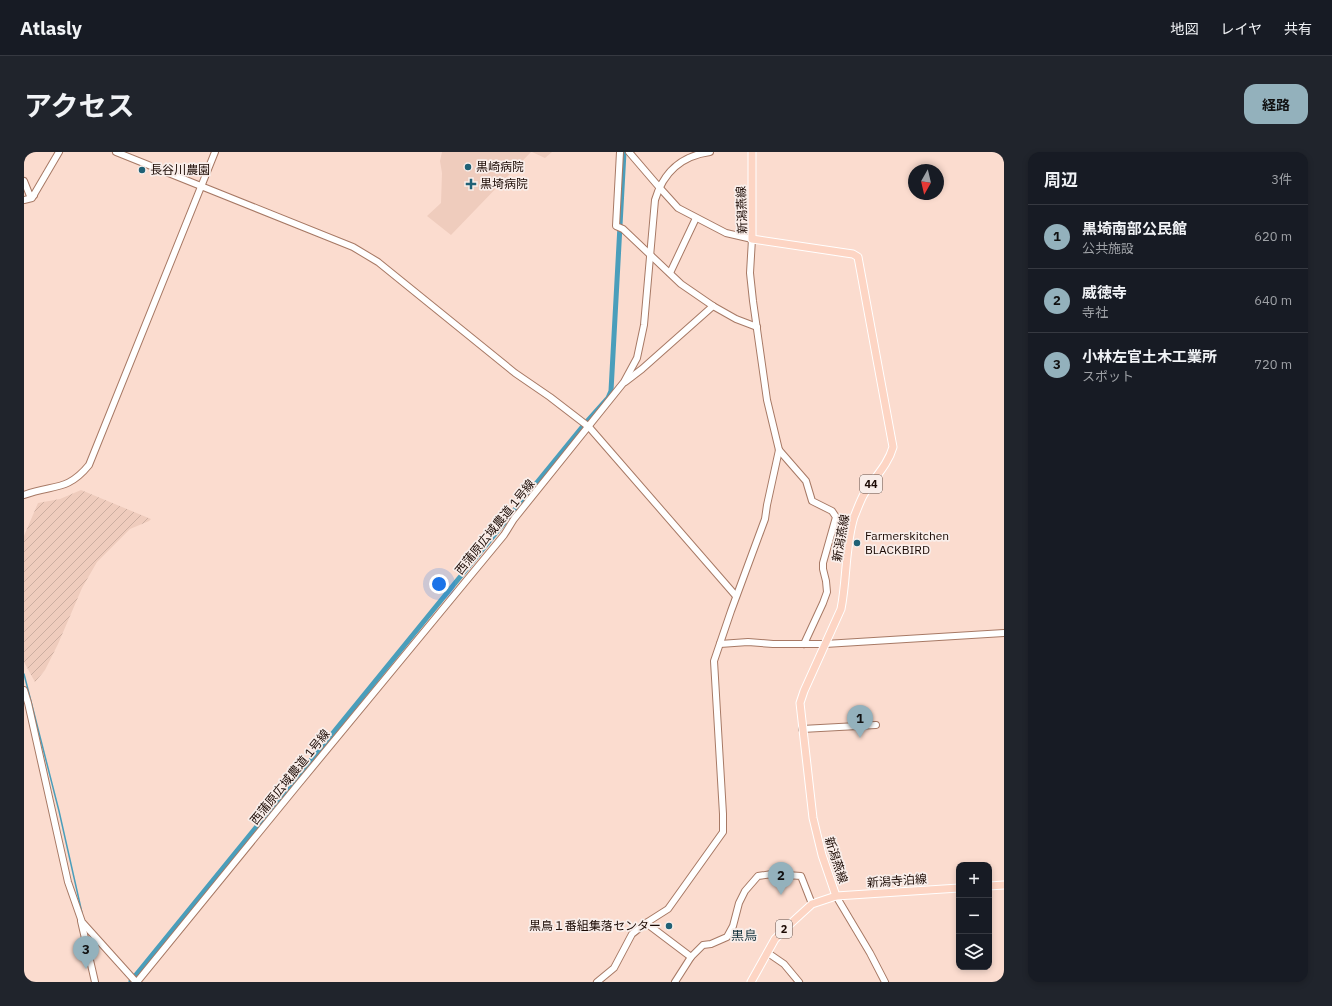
<!DOCTYPE html>
<html lang="ja">
<head>
<meta charset="utf-8">
<style>
  body { margin:0; font-family:"IBM Plex Sans","Noto Sans JP",sans-serif; background:#20242c; color:#f1f3f6 }
  .controls { position:absolute; right:12px; bottom:12px; display:grid; overflow:hidden; border-radius:8px; box-shadow:0 2px 6px #0003 }
  .controls button { width:36px; height:36px; display:grid; place-items:center; padding:0; border:0; border-bottom:1px solid #363941; background:#171b24; color:#f1f3f6; font:20px sans-serif }
  .compass { position:absolute; left:884px; top:12px; width:36px; height:36px; border-radius:50%; background:#171b24; box-shadow:0 2px 6px #0003; rotate:188deg }
  .you { position:absolute; left:415px; top:432px; width:14px; height:14px; margin:-10px; border:3px solid #fff; border-radius:50%; background:#1a73e8; box-shadow:0 0 0 6px #1a73e833 }
  .badge { display:grid; place-items:center; width:26px; height:26px; border-radius:50%; background:#93b1bc; color:#111; font-size:13px; font-weight:700 }
  .pin { position:absolute; translate:-50% -33px; filter:drop-shadow(0 1px 2px #0008) }
  .pin::after { content:''; position:absolute; top:21px; width:14px; height:12px; background:inherit; clip-path:polygon(0 0,100% 0,50% 100%) }
  .list { margin:0; padding:0; list-style:none }
  h2 { display:flex; justify-content:space-between; align-items:center; height:52px; margin:0; padding:0 16px; font-size:17px }
  h2 small { font-size:13px; font-weight:400; color:#9ea1a6 }
  .list li { display:grid; grid-template-columns:26px 1fr auto; gap:12px; align-items:center; box-sizing:border-box; height:64px; padding:0 16px; border-top:1px solid #363941 }
  .list b { display:block; font-size:15px; white-space:nowrap }
  .list p { margin:0; font-size:13px; white-space:nowrap; color:#9ea1a6 }
  .list em { font-size:13px; font-style:normal; color:#9ea1a6 }
  .icon { flex:none; width:22px; height:22px; fill:none; stroke:currentColor; stroke-width:2; stroke-linecap:round; stroke-linejoin:round }
  .map { position:relative; flex:none; width:980px; height:830px; overflow:hidden; border-radius:12px }
  header { display:flex; align-items:center; gap:24px; box-sizing:border-box; height:56px; padding:0 20px; background:#171b24; border-bottom:1px solid #363941 }
  header strong { font-size:19px }
  nav { display:flex; gap:22px; margin-inline-start:auto; font-size:14px }
  .intro { display:flex; align-items:center; justify-content:space-between; box-sizing:border-box; height:96px; padding:0 24px }
  h1 { margin:0; font-size:28px }
  .button { padding:10px 18px; border-radius:12px; background:#93b1bc; color:#111; font-size:14px; font-weight:700 }
  main { display:flex; gap:24px; padding:0 24px }
  aside { flex:1; background:#171b24; border-radius:12px; box-shadow:0 2px 6px #0003 }
  .map>svg:first-child { display:block }
  .built { fill:#efccbd }
  .industrial { fill:url(#industrial-furrows) }
  .lines { fill:none; stroke-linecap:round; stroke-linejoin:round }
  .stream { stroke:#4a9ebb; stroke-width:1.5 }
  .canal { stroke:#4a9ebb; stroke-width:5 }
  .minor-casing { stroke:#a77965; stroke-width:8 }
  .major-casing { stroke:#fff; stroke-width:9 }
  .minor { stroke:#fff; stroke-width:6 }
  .major { stroke:#fdd5c4; stroke-width:7 }
  .poi-dot { fill:#206176; stroke:#f9eeea; stroke-width:1.5 }
  .labels { text-anchor:middle; stroke-width:3.5; stroke-linejoin:round; paint-order:stroke }
  .shield { fill:#f9eeea; stroke:#5e4e49; stroke-width:1 }
  .shield-label { font-size:11px; font-weight:bold; fill:#1b0a04 }
  .poi-label { font-size:12px; fill:#1b0a04; stroke:#f9eeea; text-anchor:start }
  .street-label { font-size:12px; fill:#1b0a04; stroke:#f9eeea }
  .neighbourhood-label { font-size:13px; fill:#12303a; stroke:#f9eeea }
</style>
</head>
<body>
<header>
<strong>Atlasly</strong>
<nav><a>地図</a><a>レイヤ</a><a>共有</a></nav>
</header>
<div class="intro"><h1>アクセス</h1><a class="button">経路</a></div>
<main>
<div class="map">
<svg width="980" height="830" viewBox="0 0 980 830">
  <defs>
    <pattern id="industrial-furrows" width="10" height="10" patternUnits="userSpaceOnUse"><rect width="10" height="10" fill="#efccbd"/><path d="M-1 1l2-2M0 10L10 0M9 11l2-2" fill="none" stroke="#ccaea1"/></pattern>
  </defs>
  <rect width="100%" height="100%" fill="#fbdccf"/>
  <g class="built">
    <path d="M418 0H507L427 83 403 64 417 51 418 21 416 9Z"/>
    <path d="M508 0H528L521 6Z"/>
  </g>
  <path class="industrial" d="M57 338 127 367 125 369 106 377 73 410 58 436 34 492 21 518 11 530 0 510V384L14 351 36 347Z"/>
  <g class="lines">
    <path class="stream" d="M0 522 35 659 58 761"/>
    <path class="canal" d="M107 830V829L559 274 584 246 587 239 600 0"/>
    <defs>
      <g id="minor">
        <path d="M92 0 329 95 354 110 491 221 526 245 565 275 712 444"/>
        <path d="M596 0 592 74 599 77 657 132 689 154 712 167 733 175"/>
        <path d="M0 29 6 44 10 43"/>
        <path d="M0 48 8 46 35 0"/>
        <path d="M646 121 672 66"/>
        <path d="M601 230 618 217 689 154"/>
        <path d="M755 298 782 329 788 349 808 359 812 365 799 411V417L802 429 803 440 799 451 780 492"/>
        <path d="M0 343C29 332 43 340 65 313L191 0"/>
        <path d="M696 492 724 490 749 492H801L980 481"/>
        <path d="M0 538 4 551 44 730 58 770 112 830"/>
        <path d="M778 577 852 573"/>
        <path d="M812 744 846 801 861 830"/>
        <path d="M57 769 71 830"/>
        <path d="M622 771 667 805"/>
        <path d="M744 801 760 812 775 830"/>
        <path d="M113 830 272 635 480 383 490 367 600 230 613 206 620 173 631 48C639 21 656 4 686 0"/>
        <path d="M573 830 590 816 608 782 622 771 644 757 699 680V662L690 509 707 459 741 367 743 353 755 298 743 248 729 149 726 121 728 87 702 81 654 56 635 35 605 0"/>
        <path d="M651 830 667 805 679 793 687 792 703 785 709 774 715 751 721 739 734 724 748 722 777 724 788 752"/>
      </g>
      <g id="major">
        <path d="M728 0V87L822 101 829 102 834 105 869 295C864 313 850 326 840 342 836 349 833 358 830 365 821 394 823 427 817 457L780 539 776 551 789 666 798 703 812 744"/>
        <path d="M965 734 980 733"/>
        <path d="M727 830 751 787 765 773 788 752 812 744 935 736"/>
      </g>
    </defs>
    <use href="#minor" class="minor-casing"/>
    <use href="#major" class="major-casing"/>
    <use href="#minor" class="minor"/>
    <use href="#major" class="major"/>
  </g>
  <g class="poi-dot">
    <circle cx="444" cy="15" r="4"/>
    <circle cx="118" cy="18" r="4"/>
    <path d="M445 26h4v4h4v4h-4v4h-4v-4h-4v-4h4z"/>
    <circle cx="833" cy="391" r="4"/>
    <circle cx="645" cy="774" r="4"/>
  </g>
  <g class="labels">
    <g class="shield">
      <rect x="836" y="323" width="22" height="18" rx="3"/>
      <rect x="752" y="768" width="16" height="18" rx="3"/>
    </g>
    <g class="shield-label">
      <text x="847" y="336">44</text>
      <text x="760" y="781">2</text>
    </g>
    <g class="poi-label">
      <text x="452" y="19">黒崎病院</text>
      <text x="126" y="22">長谷川農園</text>
      <text x="456" y="36">黒埼病院</text>
      <text x="841" y="388">Farmerskitchen<tspan x="841" dy="14">BLACKBIRD</tspan></text>
      <text x="637" y="778" text-anchor="end">黒鳥１番組集落センター</text>
    </g>
    <g class="street-label">
      <text transform="translate(718 58) rotate(-92)" y="4">新潟燕線</text>
      <text transform="translate(471 375) rotate(-51)" y="4">西蒲原広域農道 1号線</text>
      <text transform="translate(817 386) rotate(-80)" y="4">新潟燕線</text>
      <text transform="translate(266 625) rotate(-51)" y="4">西蒲原広域農道 1号線</text>
      <text transform="translate(812 708) rotate(72)" y="4">新潟燕線</text>
      <text transform="translate(873 729) rotate(-4)" y="4">新潟寺泊線</text>
    </g>
    <g class="neighbourhood-label">
      <text x="720" y="788">黒鳥</text>
    </g>
  </g>
</svg>
<div class="controls">
<button>+</button>
<button>−</button>
<button><svg class="icon" aria-label="layers" viewBox="0 0 24 24"><path d="M12 4l9 5-9 5-9-5zM3 14l9 5 9-5"/></svg></button>
</div>
<svg class="compass" viewBox="-18 -18 36 36"><path d="M0-13l5 13h-10z" fill="#e53935"/><path d="M0 13l5-13h-10z" fill="#9ea1a6"/></svg>
<div class="you"></div>
<div class="pin badge" style="left:836px;top:586px">1</div>
<div class="pin badge" style="left:757px;top:743px">2</div>
<div class="pin badge" style="left:62px;top:817px">3</div>
</div>
<aside>
<h2>周辺<small>3件</small></h2>
<ul class="list">
<li><span class="badge">1</span><div><b>黒埼南部公民館</b><p>公共施設</p></div><em>620 m</em></li>
<li><span class="badge">2</span><div><b>威徳寺</b><p>寺社</p></div><em>640 m</em></li>
<li><span class="badge">3</span><div><b>小林左官土木工業所</b><p>スポット</p></div><em>720 m</em></li>
</ul>
</aside>
</main>
</body>
</html>
